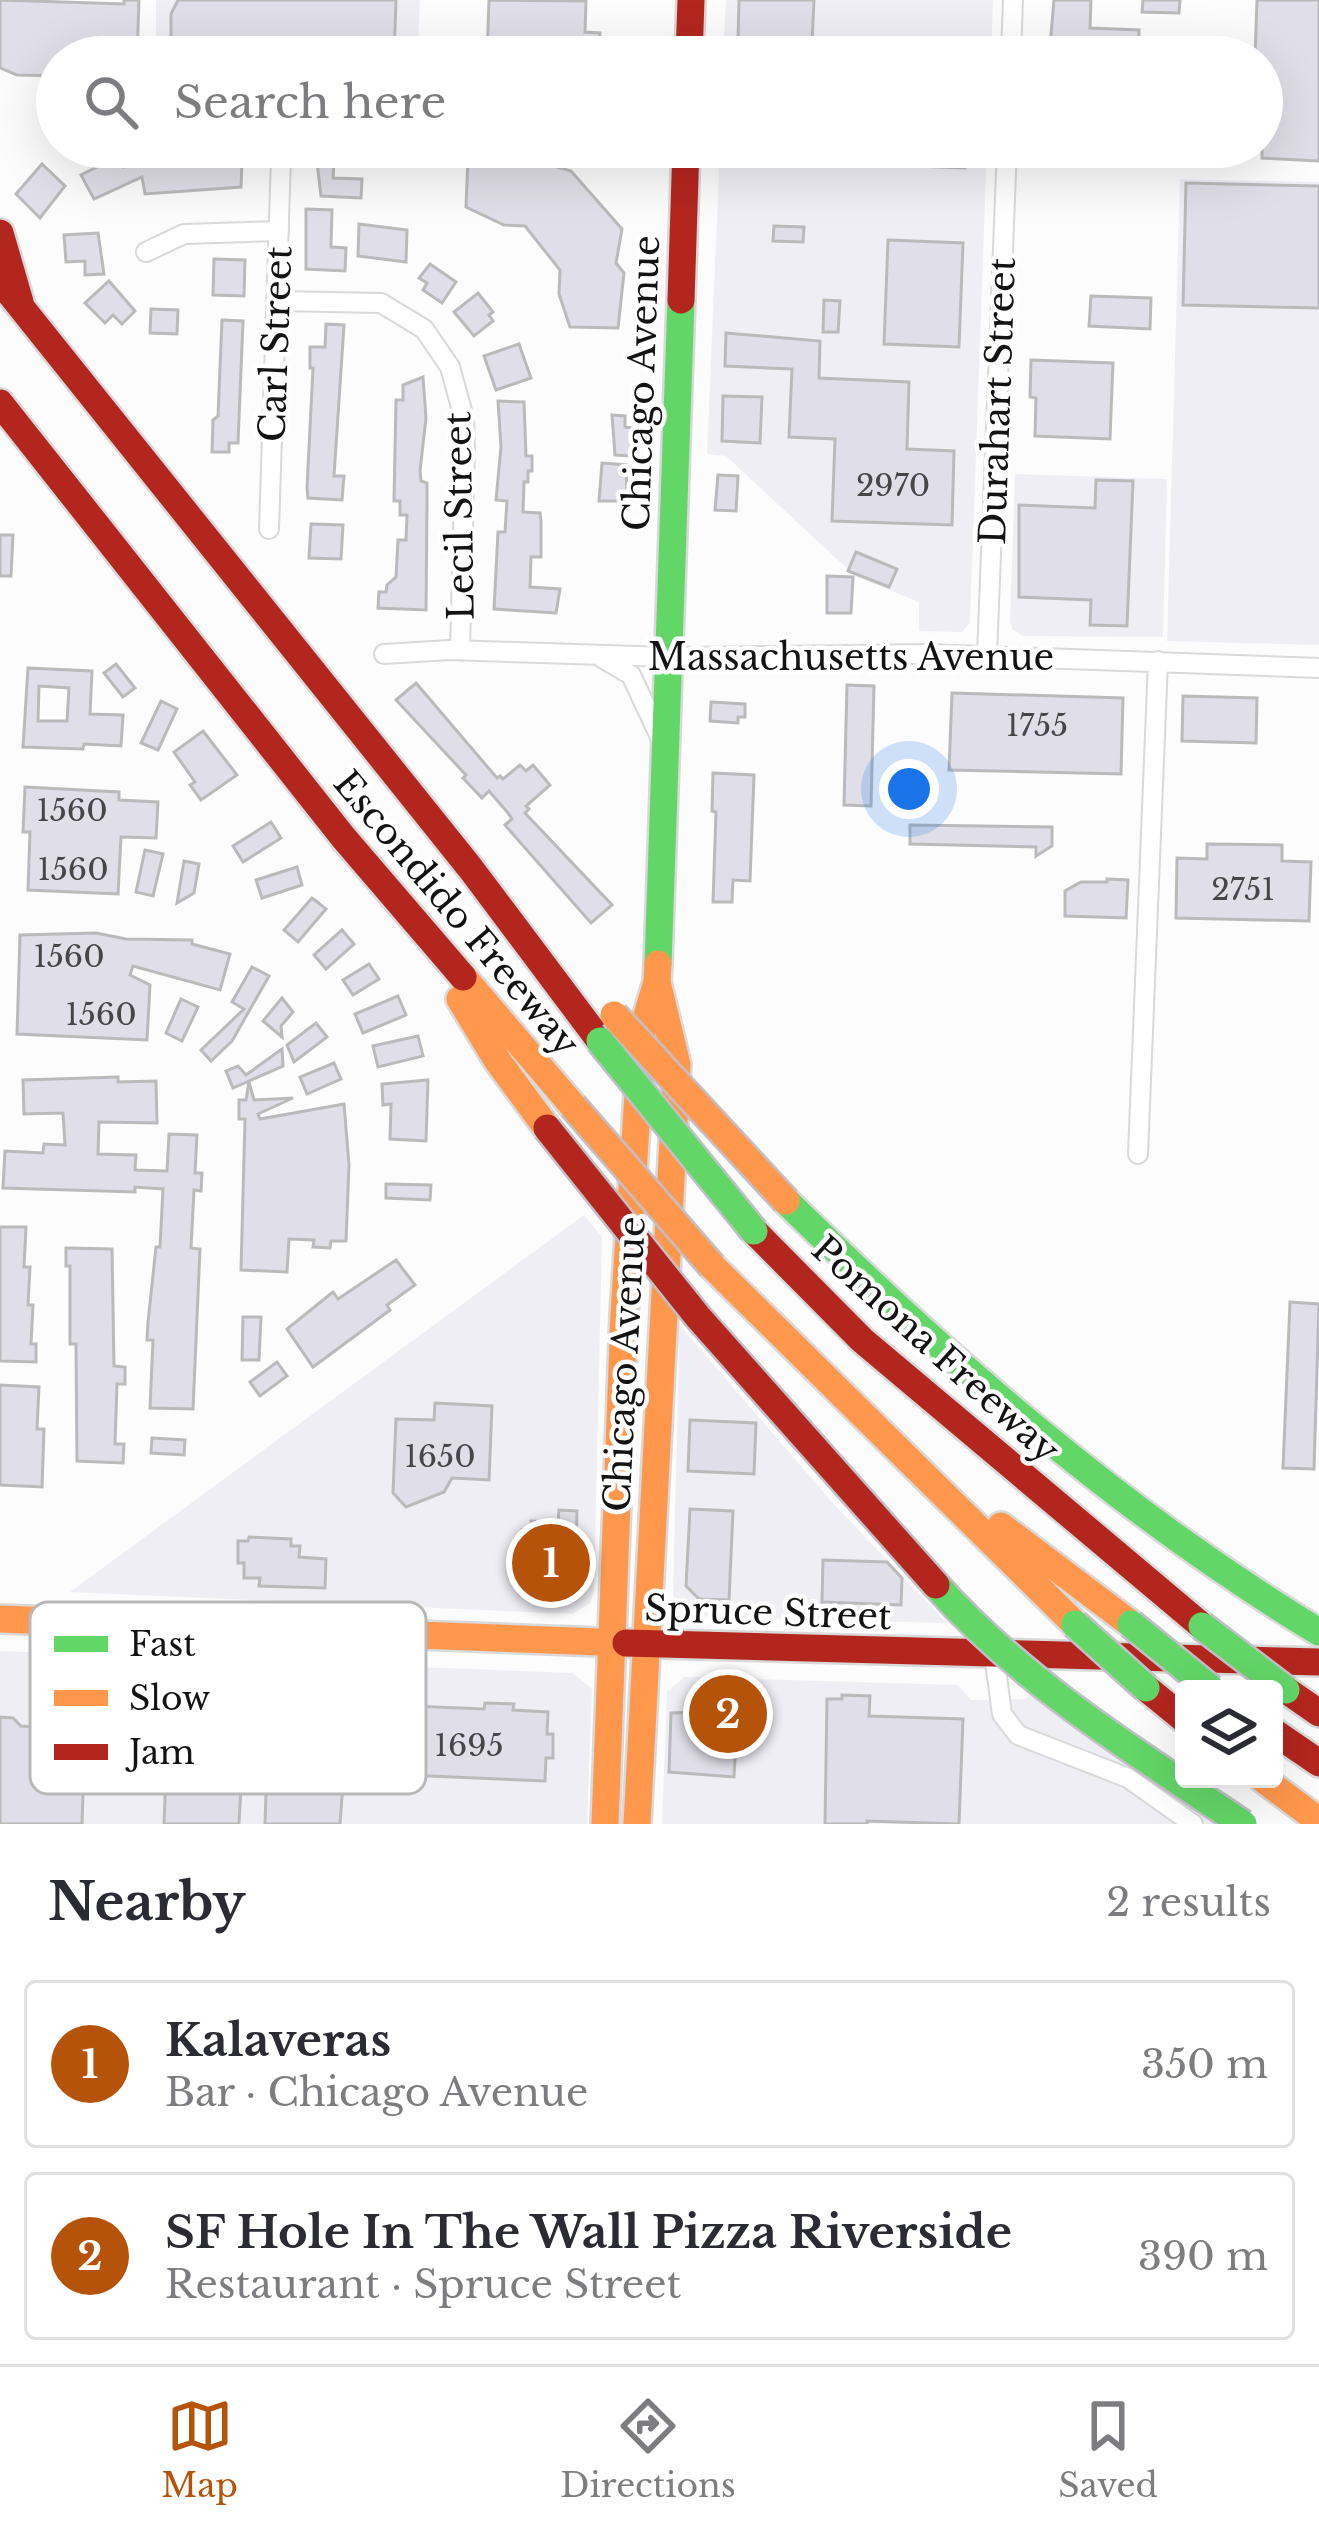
<!DOCTYPE html>
<html lang="en">
<head>
<meta charset="utf-8">
<style>
  body { margin:0; font-family:"Libre Baskerville",serif; background:#f2f2f3; color:#2b2b33 }
  .controls { position:absolute; right:36px; bottom:36px; display:grid; overflow:hidden; border-radius:12px; box-shadow:0 12px 48px #0002 }
  .controls button { width:108px; height:108px; display:grid; place-items:center; padding:0; border:0; border-bottom:3px solid #e1e1e2; background:#fff; color:#2b2b33; font:60px sans-serif }
  .you { position:absolute; left:909px; top:789px; width:42px; height:42px; margin:-30px; border:9px solid #fff; border-radius:50%; background:#1a73e8; box-shadow:0 0 0 18px #1a73e833 }
  .badge { display:grid; place-items:center; width:78px; height:78px; border-radius:50%; background:#b45309; color:#fff; font-size:39px; font-weight:700 }
  .pin { position:absolute; translate:-50% -50%; border:6px solid #fff; box-shadow:0 3px 12px #0006 }
  .list { margin:0; padding:0; list-style:none }
  h2 { display:flex; justify-content:space-between; align-items:center; height:156px; margin:0; padding:0 48px; font-size:51px }
  h2 small { font-size:39px; font-weight:400; color:#7c7c81 }
  .list li { display:grid; grid-template-columns:78px 1fr auto; gap:36px; align-items:center; box-sizing:border-box; height:168px; margin:0 24px 24px; padding:0 24px; border:3px solid #e1e1e2; border-radius:12px }
  .list b { display:block; font-size:45px; white-space:nowrap }
  .list p { margin:0; font-size:39px; white-space:nowrap; color:#7c7c81 }
  .list em { font-size:39px; font-style:normal; color:#7c7c81 }
  .icon { flex:none; width:66px; height:66px; fill:none; stroke:currentColor; stroke-width:2; stroke-linecap:round; stroke-linejoin:round }
  .map { position:relative; flex:none; width:1319px; height:1824px; overflow:hidden }
  .search { position:absolute; background:#fff; box-shadow:0 12px 48px #0002; left:36px; right:36px; top:36px; height:132px; display:flex; align-items:center; gap:30px; box-sizing:border-box; padding:0 42px; border-radius:66px; color:#7c7c81; font-size:45px }
  .sheet { height:540px; background:#fff }
  nav { display:flex; justify-content:space-around; align-items:center; box-sizing:border-box; height:168px; border-top:3px solid #e1e1e2; background:#fff; font-size:33px; color:#7c7c81 }
  nav a { display:grid; justify-items:center; gap:6px }
  nav .on { color:#b45309 }
  .map>svg:first-child { display:block }
  .built { fill:#efeef5 }
  .building { fill:#e0dfe9; stroke:#bababb; stroke-width:3; fill-rule:evenodd }
  .lines { fill:none; stroke-linecap:round; stroke-linejoin:round }
  .street-casing { stroke:#d9d9da; stroke-width:22 }
  .fast-casing { stroke:#d9d9da; stroke-width:32 }
  .slow-casing { stroke:#d9d9da; stroke-width:32 }
  .jam-casing { stroke:#d9d9da; stroke-width:32 }
  .street { stroke:#fff; stroke-width:18 }
  .fast { stroke:#63d668; stroke-width:27 }
  .slow { stroke:#ff974d; stroke-width:27 }
  .jam { stroke:#b3261e; stroke-width:27 }
  .fast-bridge-casing { stroke:#c1c0c8; stroke-width:32; stroke-linecap:butt }
  .slow-bridge-casing { stroke:#c1c0c8; stroke-width:32; stroke-linecap:butt }
  .jam-bridge-casing { stroke:#c1c0c8; stroke-width:32; stroke-linecap:butt }
  .fast-bridge { stroke:#63d668; stroke-width:27 }
  .slow-bridge { stroke:#ff974d; stroke-width:27 }
  .jam-bridge { stroke:#b3261e; stroke-width:27 }
  .labels { text-anchor:middle; stroke-width:9; stroke-linejoin:round; paint-order:stroke }
  .number-label { font-size:30px; fill:#464649 }
  .street-label { font-size:36px; fill:#131314; stroke:#fff }
  .key { fill:#fff; stroke:#b8b8b8; stroke-width:3 }
  .key-label { font-size:33px; fill:#131314 }
</style>
</head>
<body>
<div class="map">
<svg width="1319" height="1824" viewBox="0 0 1319 1824">
  <rect width="100%" height="100%" fill="#fcfcfd"/>
  <g class="built">
    <path d="M156 0H420L417 57H156Z"/>
    <path d="M726 0H993L991 57H723Z"/>
    <path d="M720 147H987L970 623 962 632 919 631V602L855 576 726 456 707 454Z"/>
    <path d="M1180 179 1319 182V645L1167 641Z"/>
    <path d="M1015 474 1167 479 1163 637 1023 636 1013 630 1010 622Z"/>
    <path d="M584 1215 602 1237 594 1591 590 1603 573 1614 70 1592Z"/>
    <path d="M676 1321 831 1501 947 1623 691 1616 680 1609 673 1595 679 1350Z"/>
    <path d="M0 1651 573 1673 592 1689 587 1824H0Z"/>
    <path d="M684 1677 958 1685 971 1700 1025 1699 1032 1694 1218 1824H662L667 1692Z"/>
  </g>
  <g class="building">
    <path d="M0 0 124 4V0H139L137 57H57V76L17 75 0 68Z"/>
    <path d="M178 0H396L394 57H171V14Z"/>
    <path d="M489 0 586 1 585 32 600 33 599 57H487Z"/>
    <path d="M739 0H814L812 43 738 40Z"/>
    <path d="M1054 0H1091L1090 28 1139 30 1138 57H1049Z"/>
    <path d="M1143 0H1180L1179 13 1142 12Z"/>
    <path d="M1257 0H1319V161L1262 158V57H1255Z"/>
    <path d="M891 147H966L965 168 891 165Z"/>
    <path d="M1052 147H1150L1149 165 1051 162Z"/>
    <path d="M171 154V159L242 160 241 187 145 194 142 177 94 199 81 175 117 157 123 167 154 162 153 157Z"/>
    <path d="M468 159H529L571 171 622 229 616 263 624 273 618 328 570 327 559 294 560 270 525 226 504 225 466 207Z"/>
    <path d="M317 162 334 163 333 178 362 179 361 198 321 196Z"/>
    <path d="M42 164 65 186 40 218 16 194Z"/>
    <path d="M1186 183 1319 186V308L1183 305Z"/>
    <path d="M306 209 332 210 331 247 346 248 345 271 306 269Z"/>
    <path d="M359 224 407 230 406 262 358 256Z"/>
    <path d="M774 226 804 227 803 242 773 241Z"/>
    <path d="M98 233 104 274 85 275V261L66 262 64 235Z"/>
    <path d="M888 240 963 243 959 347 884 344Z"/>
    <path d="M214 259 245 260 244 296 213 295Z"/>
    <path d="M430 264 456 282 442 303 423 290 427 283 419 278Z"/>
    <path d="M109 281 135 311 122 324 113 315 105 323 85 303Z"/>
    <path d="M478 293 493 312 489 315 493 321 474 336 454 312Z"/>
    <path d="M1091 296 1151 298 1150 329 1089 326Z"/>
    <path d="M824 300 840 301 838 332H823Z"/>
    <path d="M151 309 178 310 177 334 150 333Z"/>
    <path d="M222 320 243 321 238 443H229V452H212L213 420 218 416Z"/>
    <path d="M326 324 344 325 334 476H344L342 500 308 498 307 488 313 368H310V347H325Z"/>
    <path d="M726 333 820 341 819 378 909 382 907 449 954 451 952 525 832 521 835 439 789 437 792 369 725 366Z"/>
    <path d="M519 344 531 378 496 390 484 356Z"/>
    <path d="M1031 360 1113 363 1110 439 1035 436 1036 398 1030 397Z"/>
    <path d="M423 377 426 418 420 471 421 481 427 483V503L426 610 378 608 379 592H386L387 585 396 577 398 540H406L407 515H400V501H394L396 400H403V385Z"/>
    <path d="M723 396 762 397 760 443 722 441Z"/>
    <path d="M498 401 524 402 526 456H532V471H528V482H524L523 512 540 513 541 521V557H531L530 587 560 589 556 613 494 609 498 532H505L507 501 496 500 501 447Z"/>
    <path d="M612 415 625 416V427L632 428 631 456 615 455Z"/>
    <path d="M602 463 626 465 627 501H599Z"/>
    <path d="M718 475 738 476 736 511 715 510Z"/>
    <path d="M1096 480 1133 481 1127 626 1090 625 1091 600 1019 597V505L1095 508Z"/>
    <path d="M311 524 343 525 341 559 309 558Z"/>
    <path d="M0 535H13L11 576H0Z"/>
    <path d="M856 552 897 569 889 587 848 571Z"/>
    <path d="M827 576 853 577 851 613H827Z"/>
    <path d="M116 664 135 688 123 697 104 673Z"/>
    <path d="M28 668 92 671 90 714 123 715 121 746 84 744 83 749 23 747ZM39 686 69 688 67 721H38Z"/>
    <path d="M416 683 497 778 500 776 503 779 520 765 526 771 533 765 550 785 526 806 529 809 525 813 612 905 591 923 505 825 512 819 508 813 489 791 482 798 463 778 466 775 396 700Z"/>
    <path d="M847 685 874 686 871 806 844 805Z"/>
    <path d="M952 693 1123 698 1121 774 949 770Z"/>
    <path d="M1183 696 1257 698 1256 743 1182 741Z"/>
    <path d="M161 701 177 709 158 750 141 743Z"/>
    <path d="M711 702 745 704V717H738V723L710 721Z"/>
    <path d="M203 731 237 775 201 800 190 785 195 782 174 752Z"/>
    <path d="M713 773 754 775 750 881 733 880 732 902H713L716 812 712 811Z"/>
    <path d="M25 787 119 792V800L158 802 156 838 121 837 118 894 28 890 30 832H23Z"/>
    <path d="M271 822 281 838 243 862 233 846Z"/>
    <path d="M910 825 1052 827V846L1036 856V847L910 844Z"/>
    <path d="M1207 844 1282 845V861L1311 862 1309 921 1176 918 1177 858 1207 859Z"/>
    <path d="M145 850 163 854 153 896 136 892Z"/>
    <path d="M184 861 199 864 194 893 177 903Z"/>
    <path d="M297 867 302 885 262 898 256 880Z"/>
    <path d="M1107 879 1128 880 1126 918 1065 916V891L1081 882H1107Z"/>
    <path d="M312 898 326 909 298 942 284 930Z"/>
    <path d="M342 930 354 944 326 969 314 955Z"/>
    <path d="M96 933 126 939 192 940V944L230 954 220 990 133 966 130 975 150 985 147 1040 17 1034 20 935Z"/>
    <path d="M369 964 379 979 353 995 343 980Z"/>
    <path d="M252 967 269 976 232 1041 211 1061 201 1050 244 1009 232 1002Z"/>
    <path d="M398 996 406 1015 363 1033 355 1014Z"/>
    <path d="M282 998 293 1012 281 1026 282 1037 263 1021Z"/>
    <path d="M181 999 198 1007 182 1041 166 1033Z"/>
    <path d="M316 1023 327 1037 294 1062 287 1045Z"/>
    <path d="M418 1036 423 1056 378 1067 373 1046Z"/>
    <path d="M282 1049 283 1066 233 1088 226 1071 238 1066 246 1075Z"/>
    <path d="M334 1063 341 1079 307 1094 300 1077Z"/>
    <path d="M118 1077V1082L156 1081 157 1123 99 1122 98 1154 136 1155 135 1170 167 1171 169 1134 197 1135 195 1173H202L201 1191 194 1190 191 1248 200 1249 193 1409 150 1408 153 1340H147L148 1322 156 1247H160L163 1189 135 1187V1192L3 1188 5 1151 43 1153 44 1144 65 1145 63 1113 24 1114 23 1080Z"/>
    <path d="M428 1080 426 1141 390 1139 391 1104 383 1105 382 1084Z"/>
    <path d="M249 1082 254 1100 293 1098 258 1114 260 1119 344 1104 349 1165 346 1241H331L330 1248 313 1247 314 1240 289 1239 287 1272 241 1270 245 1119H239V1100H246Z"/>
    <path d="M386 1184 431 1185 430 1200 386 1198Z"/>
    <path d="M0 1227H26L24 1267H30L28 1305H33L31 1344H36V1362L0 1361Z"/>
    <path d="M66 1248 112 1249 114 1366 125 1367V1384H117L115 1444H124L123 1463 77 1461 76 1344H70V1266H66Z"/>
    <path d="M396 1260 415 1285 387 1305 390 1310 313 1367 287 1329 333 1292 338 1299Z"/>
    <path d="M1290 1302 1319 1304 1314 1469 1283 1468Z"/>
    <path d="M243 1317H261L259 1360H242Z"/>
    <path d="M277 1362 287 1376 260 1396 250 1382Z"/>
    <path d="M0 1385 39 1387 37 1429H44L42 1487 0 1485Z"/>
    <path d="M435 1403 492 1406 489 1480 452 1478 444 1492 406 1507 393 1493 396 1419 434 1420Z"/>
    <path d="M690 1420 756 1423 754 1474 688 1471Z"/>
    <path d="M152 1438 185 1440 184 1455 151 1453Z"/>
    <path d="M690 1509 733 1511 729 1600 699 1599 686 1586Z"/>
    <path d="M559 1510 577 1511 575 1599 520 1594 522 1530H531V1521L558 1522Z"/>
    <path d="M249 1537 291 1539V1546H300L299 1557 326 1559 325 1588 259 1586 260 1578H244V1563H238V1541H248Z"/>
    <path d="M823 1560 887 1562 902 1578 901 1605 822 1602Z"/>
    <path d="M712 1694H732L731 1705H738L734 1777 669 1772 671 1713 701 1712V1704H712Z"/>
    <path d="M842 1695 870 1696 869 1716 963 1719 959 1824 867 1821V1824H825L827 1699H842Z"/>
    <path d="M485 1703 514 1704 513 1710 548 1712 547 1734H553V1758H546L545 1781 384 1774 387 1705 484 1709Z"/>
    <path d="M0 1717 13 1718 21 1726 39 1727 48 1720 87 1721 84 1778 76 1785 83 1793 82 1824H0Z"/>
    <path d="M168 1720 341 1725 347 1730 340 1824H265L267 1764 244 1731 239 1824H164Z"/>
  </g>
  <g class="lines">
    <defs>
      <g id="street">
        <path d="M1011 57 1013 0"/>
        <path d="M146 252 184 234 279 231"/>
        <path d="M277 301 381 303 424 329 450 367 464 418 465 448 460 650"/>
        <path d="M269 529 281 158"/>
        <path d="M384 654 450 650 667 657 929 654 1319 668"/>
        <path d="M987 655 1007 147"/>
        <path d="M602 658 631 675 661 739"/>
        <path d="M1138 1154 1158 661"/>
        <path d="M994 1654 1002 1714 1018 1735 1128 1778 1193 1824"/>
      </g>
      <g id="fast">
        <path d="M658 964 681 300"/>
        <path d="M786 1201C951 1363 1121 1512 1319 1632"/>
      </g>
      <g id="slow">
        <path d="M463 977 573 1106"/>
        <path d="M460 999 497 1060 547 1128"/>
        <path d="M712 1266 1075 1624"/>
        <path d="M1001 1526 1131 1624"/>
        <path d="M0 1619 626 1643"/>
        <path d="M1263 1779 1319 1821"/>
        <path d="M605 1824 624 1314 642 1032 657 982"/>
        <path d="M637 1824 677 1065 657 982 658 964"/>
      </g>
      <g id="jam">
        <path d="M689 57 691 0"/>
        <path d="M0 233 20 302"/>
        <path d="M0 281 471 869 600 1041"/>
        <path d="M681 300 686 147"/>
        <path d="M0 403 343 837 463 977"/>
        <path d="M754 1231 862 1340 1202 1626"/>
        <path d="M626 1643 1319 1662"/>
        <path d="M1146 1688 1184 1719"/>
        <path d="M1286 1690 1319 1713"/>
        <path d="M1274 1732 1319 1763"/>
      </g>
    </defs>
    <use href="#street" class="street-casing"/>
    <use href="#fast" class="fast-casing"/>
    <use href="#slow" class="slow-casing"/>
    <use href="#jam" class="jam-casing"/>
    <use href="#street" class="street"/>
    <use href="#fast" class="fast"/>
    <use href="#slow" class="slow"/>
    <use href="#jam" class="jam"/>
    <defs>
      <g id="fast-bridge">
        <path d="M600 1041 754 1231"/>
        <path d="M936 1585C1022 1682 1135 1752 1243 1824"/>
        <path d="M1075 1624 1146 1688"/>
        <path d="M1131 1624 1211 1689"/>
        <path d="M1202 1626 1286 1690"/>
      </g>
      <g id="slow-bridge">
        <path d="M614 1015 786 1201"/>
        <path d="M573 1106 712 1266"/>
      </g>
      <path id="jam-bridge" d="M547 1128 698 1317 936 1585"/>
    </defs>
    <use href="#fast-bridge" class="fast-bridge-casing"/>
    <use href="#slow-bridge" class="slow-bridge-casing"/>
    <use href="#jam-bridge" class="jam-bridge-casing"/>
    <use href="#fast-bridge" class="fast-bridge"/>
    <use href="#slow-bridge" class="slow-bridge"/>
    <use href="#jam-bridge" class="jam-bridge"/>
  </g>
  <g class="labels">
    <g class="number-label">
      <text x="893" y="496">2970</text>
      <text x="1037" y="736">1755</text>
      <text x="72" y="821">1560</text>
      <text x="73" y="880">1560</text>
      <text x="1243" y="900">2751</text>
      <text x="69" y="967">1560</text>
      <text x="101" y="1025">1560</text>
      <text x="440" y="1467">1650</text>
      <text x="469" y="1756">1695</text>
    </g>
    <g class="street-label">
      <text transform="translate(275 344) rotate(-88)" y="13">Carl Street</text>
      <text transform="translate(641 383) rotate(-88)" y="13">Chicago Avenue</text>
      <text transform="translate(997 401) rotate(-88)" y="13">Durahart Street</text>
      <text transform="translate(459 516) rotate(-91)" y="13">Lecil Street</text>
      <text x="851" y="670">Massachusetts Avenue</text>
      <text transform="translate(457 913) rotate(50)" y="13">Escondido Freeway</text>
      <text transform="translate(936 1349) rotate(42)" y="13">Pomona Freeway</text>
      <text transform="translate(624 1364) rotate(-87)" y="13">Chicago Avenue</text>
      <text transform="translate(768 1612) rotate(2)" y="13">Spruce Street</text>
    </g>
  </g>
  <rect x="30" y="1602" width="396" height="192" rx="18" class="key"/>
  <rect x="54" y="1636" width="54" height="16" fill="#63d668"/>
  <rect x="54" y="1690" width="54" height="16" fill="#ff974d"/>
  <rect x="54" y="1744" width="54" height="16" fill="#b3261e"/>
  <g class="key-label">
    <text x="129" y="1656">Fast</text>
    <text x="129" y="1710">Slow</text>
    <text x="129" y="1764">Jam</text>
  </g>
</svg>
<div class="controls">
<button><svg class="icon" aria-label="layers" viewBox="0 0 24 24"><path d="M12 4l9 5-9 5-9-5zM3 14l9 5 9-5"/></svg></button>
</div>
<div class="you"></div>
<div class="pin badge" style="left:551px;top:1563px">1</div>
<div class="pin badge" style="left:728px;top:1714px">2</div>
<div class="search"><svg class="icon" aria-label="search" viewBox="0 0 24 24"><circle cx="10" cy="10" r="6"/><path d="M15 15l6 6"/></svg>Search here</div>
</div>
<section class="sheet">
<h2>Nearby<small>2 results</small></h2>
<ul class="list">
<li><span class="badge">1</span><div><b>Kalaveras</b><p>Bar · Chicago Avenue</p></div><em>350 m</em></li>
<li><span class="badge">2</span><div><b>SF Hole In The Wall Pizza Riverside</b><p>Restaurant · Spruce Street</p></div><em>390 m</em></li>
</ul>
</section>
<nav>
<a class="on"><svg class="icon" aria-label="map" viewBox="0 0 24 24"><path d="M3 6l6-2 6 2 6-2v14l-6 2-6-2-6 2zM9 4v14M15 6v14"/></svg>Map</a>
<a><svg class="icon" aria-label="directions" viewBox="0 0 24 24"><path d="M12 3l9 9-9 9-9-9zM9 14v-3h6M13 9l2 2-2 2"/></svg>Directions</a>
<a><svg class="icon" aria-label="saved" viewBox="0 0 24 24"><path d="M7 4h10v16l-5-4-5 4z"/></svg>Saved</a>
</nav>
</body>
</html>
